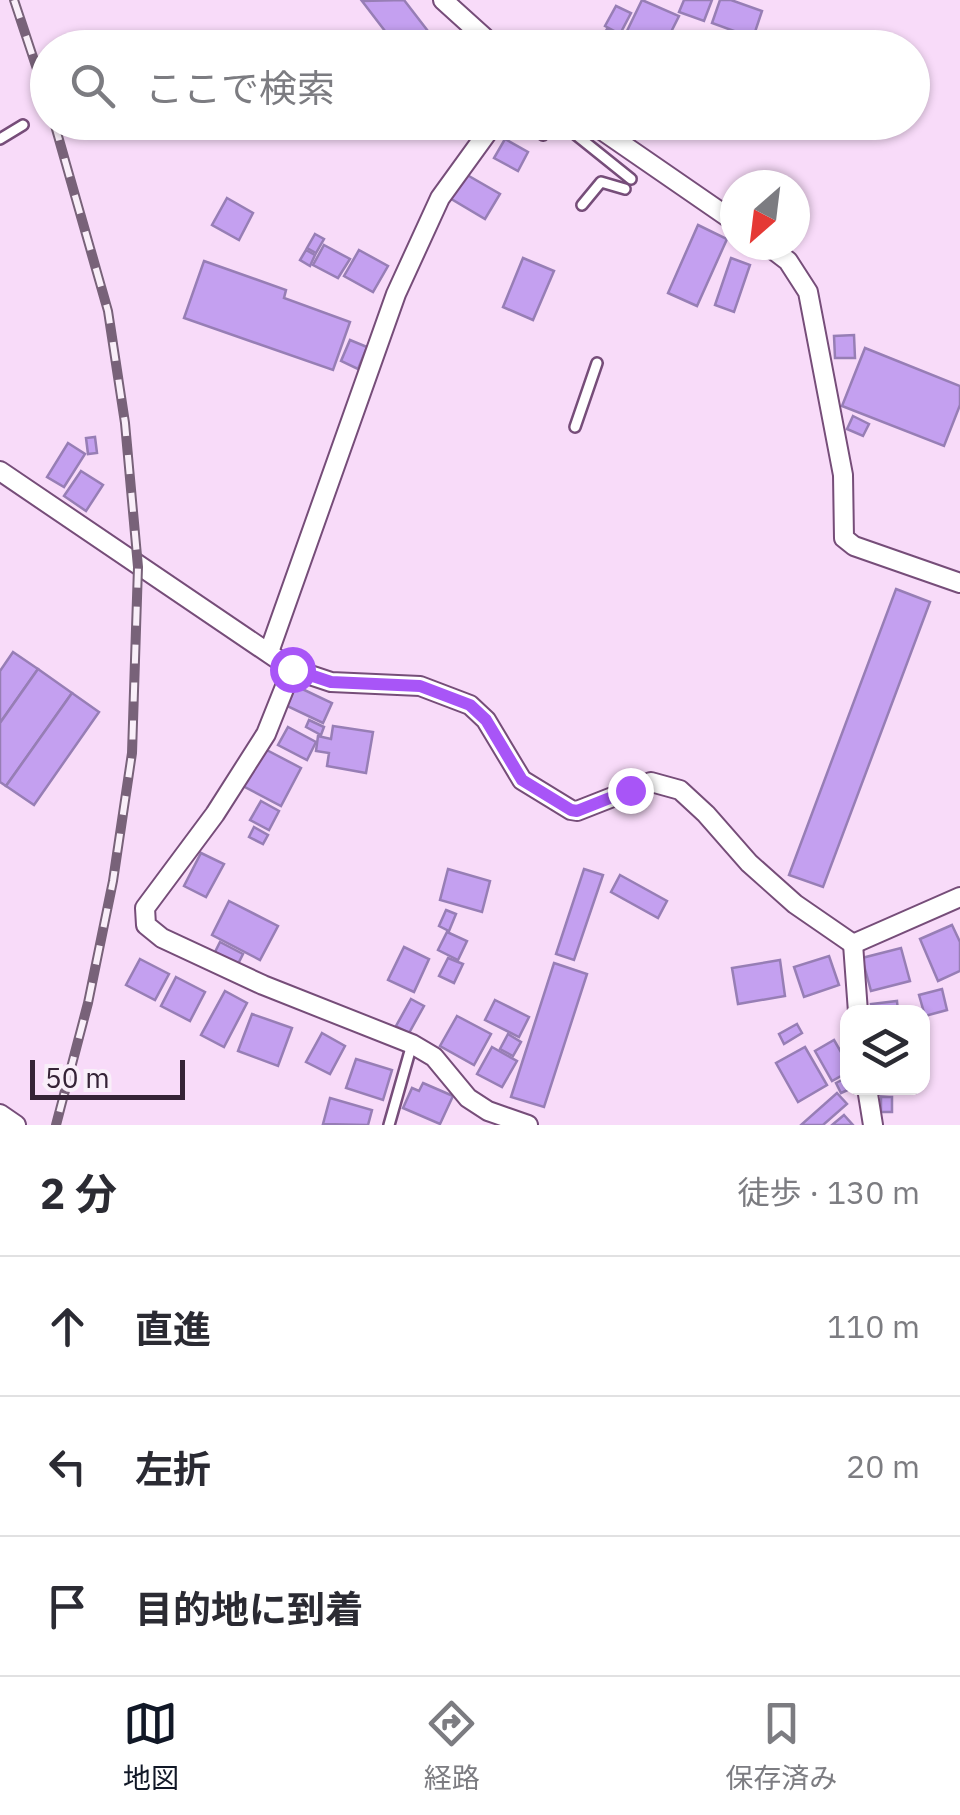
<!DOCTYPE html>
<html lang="ja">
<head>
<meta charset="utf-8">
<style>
  body { margin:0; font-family:"IBM Plex Sans","Noto Sans JP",sans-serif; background:#f7f7f7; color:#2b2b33 }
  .controls { position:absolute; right:30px; bottom:30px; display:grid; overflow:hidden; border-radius:20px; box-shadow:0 2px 8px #0004 }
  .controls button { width:90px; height:90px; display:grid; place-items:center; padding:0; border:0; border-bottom:2px solid #e1e1e2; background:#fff; color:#2b2b33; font:50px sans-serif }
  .compass { position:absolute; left:720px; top:170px; width:90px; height:90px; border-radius:50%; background:#fff; box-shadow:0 2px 8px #0004; rotate:208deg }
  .scale { position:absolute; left:30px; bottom:25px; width:155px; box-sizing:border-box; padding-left:10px; border:5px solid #352336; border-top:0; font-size:28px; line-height:35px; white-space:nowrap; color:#352336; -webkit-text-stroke:8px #f9eff9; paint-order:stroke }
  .stop { position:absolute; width:30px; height:30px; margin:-22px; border:8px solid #a855f7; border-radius:50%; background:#fff }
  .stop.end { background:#a855f7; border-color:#fff; box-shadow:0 2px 10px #0008 }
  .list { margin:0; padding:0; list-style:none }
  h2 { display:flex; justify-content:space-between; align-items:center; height:130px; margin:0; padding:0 40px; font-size:42px }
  h2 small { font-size:32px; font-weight:400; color:#7c7c81 }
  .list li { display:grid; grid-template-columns:65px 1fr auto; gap:30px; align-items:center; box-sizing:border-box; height:140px; padding:0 40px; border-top:2px solid #e1e1e2 }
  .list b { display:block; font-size:38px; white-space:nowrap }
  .list em { font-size:32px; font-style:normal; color:#7c7c81 }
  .icon { flex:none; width:55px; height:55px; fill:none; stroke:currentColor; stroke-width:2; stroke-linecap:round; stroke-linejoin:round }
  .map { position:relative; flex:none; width:960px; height:1125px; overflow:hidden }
  .search { position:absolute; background:#fff; box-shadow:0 2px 8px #0004; left:30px; right:30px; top:30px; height:110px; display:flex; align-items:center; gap:25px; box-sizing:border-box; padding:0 35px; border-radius:55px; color:#7c7c81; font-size:38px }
  .sheet { height:550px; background:#fff }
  nav { display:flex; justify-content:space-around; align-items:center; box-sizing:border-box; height:140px; border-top:2px solid #e1e1e2; background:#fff; font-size:28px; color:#7c7c81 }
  nav a { display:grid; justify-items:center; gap:5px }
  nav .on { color:#111827 }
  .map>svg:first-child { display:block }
  .building { fill:#c4a0f0; stroke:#977eb5; stroke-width:2.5 }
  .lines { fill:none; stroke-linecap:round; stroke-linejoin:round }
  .service-casing { stroke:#764d79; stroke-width:14 }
  .minor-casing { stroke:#764d79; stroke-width:22 }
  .service { stroke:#fff; stroke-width:9 }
  .minor { stroke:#fff; stroke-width:18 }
  .rail-casing { stroke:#786279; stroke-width:10 }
  .rail { stroke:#f9eff9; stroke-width:6; stroke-dasharray:19; stroke-linecap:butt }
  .route { stroke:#a855f7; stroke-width:12 }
</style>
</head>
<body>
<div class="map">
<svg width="960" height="1125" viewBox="0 0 960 1125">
  <rect width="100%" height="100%" fill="#f8dbf9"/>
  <g class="building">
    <path d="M404 0 441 48H398L362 1Z"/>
    <path d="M642 0 679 16 663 48H655L626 33Z"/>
    <path d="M684 0H712L704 21 679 12Z"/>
    <path d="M720 0H731L762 11 753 38 712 23Z"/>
    <path d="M616 6 631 13 620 34 605 26Z"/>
    <path d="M607 29 625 40 620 48 598 44Z"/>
    <path d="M505 139 528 152 518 171 494 158Z"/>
    <path d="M462 172 500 194 485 219 448 197Z"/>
    <path d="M227 198 253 213 239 240 212 225Z"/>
    <path d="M698 225 727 239 697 306 668 293Z"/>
    <path d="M315 234 324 239 316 253 307 248Z"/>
    <path d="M324 245 350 259 338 278 313 265Z"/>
    <path d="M306 250 315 255 310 266 300 260Z"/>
    <path d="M359 250 388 266 373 292 344 276Z"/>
    <path d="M523 258 554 271 533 320 503 307Z"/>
    <path d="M731 258 750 265 734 312 715 305Z"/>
    <path d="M204 261 286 290 284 298 350 322 333 370 184 318Z"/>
    <path d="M854 335 855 358H835L834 336Z"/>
    <path d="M350 340 367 347 358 369 341 361Z"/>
    <path d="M865 348 960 386V405L944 446 842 406Z"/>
    <path d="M853 416 869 424 863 436 847 429Z"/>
    <path d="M95 437 97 453 88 454 86 438Z"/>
    <path d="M68 443 85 454 64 487 47 477Z"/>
    <path d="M81 471 103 485 86 511 64 496Z"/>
    <path d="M896 589 930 602 823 887 789 875Z"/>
    <path d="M13 652 38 669 0 723V671Z"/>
    <path d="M38 669 72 693 6 786 0 782V723Z"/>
    <path d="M296 686 332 703 323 723 287 706Z"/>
    <path d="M72 693 99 712 34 805 6 786Z"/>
    <path d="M309 720 324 727 321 735 306 727Z"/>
    <path d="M333 726 373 732 366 773 327 766 329 753 316 751 318 736 331 739Z"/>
    <path d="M288 727 316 742 307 760 278 745Z"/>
    <path d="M261 747 301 768 281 806 241 785Z"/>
    <path d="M261 801 279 811 269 830 250 820Z"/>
    <path d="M254 827 268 835 263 844 249 837Z"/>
    <path d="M201 853 224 864 206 897 184 886Z"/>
    <path d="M448 869 490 881 482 912 440 900Z"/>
    <path d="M584 869 603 875 574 960 556 954Z"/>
    <path d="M620 875 667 901 658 918 611 892Z"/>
    <path d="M229 901 278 926 260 960 212 935Z"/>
    <path d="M446 910 456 914 449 931 439 926Z"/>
    <path d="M952 925 960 942V971L938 981 920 939Z"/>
    <path d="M447 932 467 941 458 960 438 950Z"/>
    <path d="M220 942 243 954 236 968 213 956Z"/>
    <path d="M404 947 429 959 414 992 388 980Z"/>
    <path d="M901 948 910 981 871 991 862 958Z"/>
    <path d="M829 956 839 985 804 997 794 967Z"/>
    <path d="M448 958 463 964 454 983 439 976Z"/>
    <path d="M140 959 169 974 155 1000 126 985Z"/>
    <path d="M780 960 785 996 738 1004 732 968Z"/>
    <path d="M554 963 587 974 544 1107 511 1097Z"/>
    <path d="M176 977 205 992 190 1021 161 1006Z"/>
    <path d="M942 989 947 1010 925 1016 919 995Z"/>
    <path d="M225 991 247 1003 224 1047 201 1035Z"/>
    <path d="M411 999 424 1006 409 1033 396 1026Z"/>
    <path d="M495 1000 529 1017 519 1037 485 1020Z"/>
    <path d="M897 1001 898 1012H872L871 1004Z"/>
    <path d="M252 1014 292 1028 278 1066 238 1051Z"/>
    <path d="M457 1016 491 1034 474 1065 440 1046Z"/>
    <path d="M797 1024 802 1033 784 1044 779 1034Z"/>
    <path d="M322 1033 345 1046 330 1074 306 1062Z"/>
    <path d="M508 1034 521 1042 513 1056 500 1049Z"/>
    <path d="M834 1040 848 1064V1072L832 1081 815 1051Z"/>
    <path d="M492 1047 517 1061 502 1087 477 1074Z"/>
    <path d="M805 1047 827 1085 798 1102 776 1063Z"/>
    <path d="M356 1059 392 1070 383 1100 346 1088Z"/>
    <path d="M848 1077V1088H852L841 1093 836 1083Z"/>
    <path d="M423 1083 453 1096 440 1124 403 1108 412 1088 419 1091Z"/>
    <path d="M876 1088H917V1091L877 1095Z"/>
    <path d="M837 1093 847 1104 823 1125H801Z"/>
    <rect x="881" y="1097" width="11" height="15"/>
    <path d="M330 1098 372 1110 368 1125 323 1124Z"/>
    <path d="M844 1115 853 1125H832Z"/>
  </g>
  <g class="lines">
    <defs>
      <g id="service">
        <path d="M560 122 631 179"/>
        <path d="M543 135 554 122"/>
        <path d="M0 139 23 125"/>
        <path d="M582 205 601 182 625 189"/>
        <path d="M575 427 597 363"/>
        <path d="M389 1125 412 1044"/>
      </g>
      <g id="minor">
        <path d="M443 0 496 48"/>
        <path d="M590 122 735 222"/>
        <path d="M767 245 788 261 808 292 843 475 844 538 854 546 960 583"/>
        <path d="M0 471 292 669 331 682 420 686 470 705 486 720 522 780 571 810 577 811 651 782 680 790 706 814 749 863 795 904 853 944"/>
        <path d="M269 652 396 294 440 198 495 122"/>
        <path d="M292 669 266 734 215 814 145 908 146 925 162 938 263 985 412 1044 434 1057 468 1098 488 1111 528 1125"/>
        <path d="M853 944 960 897"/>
        <path d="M853 944 858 1012"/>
        <path d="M867 1088 873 1125"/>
        <path d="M0 1114 16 1125"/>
      </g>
    </defs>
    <use href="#service" class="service-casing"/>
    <use href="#minor" class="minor-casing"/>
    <use href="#service" class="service"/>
    <use href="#minor" class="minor"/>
    <defs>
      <g id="rail">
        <path d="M14 0 48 102"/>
        <path d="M54 122 108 311 125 423 138 567 132 753 113 881 88 1003 56 1125"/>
      </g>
    </defs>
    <use href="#rail" class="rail-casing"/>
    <use href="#rail" class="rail"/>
  </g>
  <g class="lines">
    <path class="route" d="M292 669 331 682 420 686 470 705 486 720 522 780 571 810 577 811 630 790"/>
  </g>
</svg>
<div class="controls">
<button><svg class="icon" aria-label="layers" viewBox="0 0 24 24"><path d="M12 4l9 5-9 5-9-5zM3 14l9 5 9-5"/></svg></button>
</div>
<svg class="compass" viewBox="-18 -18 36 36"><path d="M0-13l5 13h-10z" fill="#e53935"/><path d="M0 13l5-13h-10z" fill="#7c7c81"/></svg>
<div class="scale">50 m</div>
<div class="stop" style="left:292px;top:669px"></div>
<div class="stop end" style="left:630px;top:790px"></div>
<div class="search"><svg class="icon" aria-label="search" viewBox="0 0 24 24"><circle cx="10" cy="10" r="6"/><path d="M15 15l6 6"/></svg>ここで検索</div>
</div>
<section class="sheet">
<h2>2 分<small>徒歩 · 130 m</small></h2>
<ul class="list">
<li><svg class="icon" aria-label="ahead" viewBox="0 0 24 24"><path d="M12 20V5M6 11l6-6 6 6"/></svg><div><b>直進</b></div><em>110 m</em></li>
<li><svg class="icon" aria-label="left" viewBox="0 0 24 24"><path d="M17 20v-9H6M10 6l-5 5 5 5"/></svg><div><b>左折</b></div><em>20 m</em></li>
<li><svg class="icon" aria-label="arrive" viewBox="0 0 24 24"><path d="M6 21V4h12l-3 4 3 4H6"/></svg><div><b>目的地に到着</b></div></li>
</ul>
</section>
<nav>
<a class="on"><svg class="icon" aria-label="map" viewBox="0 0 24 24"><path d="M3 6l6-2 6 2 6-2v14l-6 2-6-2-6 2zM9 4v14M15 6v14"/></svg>地図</a>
<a><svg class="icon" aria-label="directions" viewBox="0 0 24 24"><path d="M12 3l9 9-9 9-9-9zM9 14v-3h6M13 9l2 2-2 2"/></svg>経路</a>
<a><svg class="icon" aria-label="saved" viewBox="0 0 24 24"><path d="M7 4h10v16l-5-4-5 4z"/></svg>保存済み</a>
</nav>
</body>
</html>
